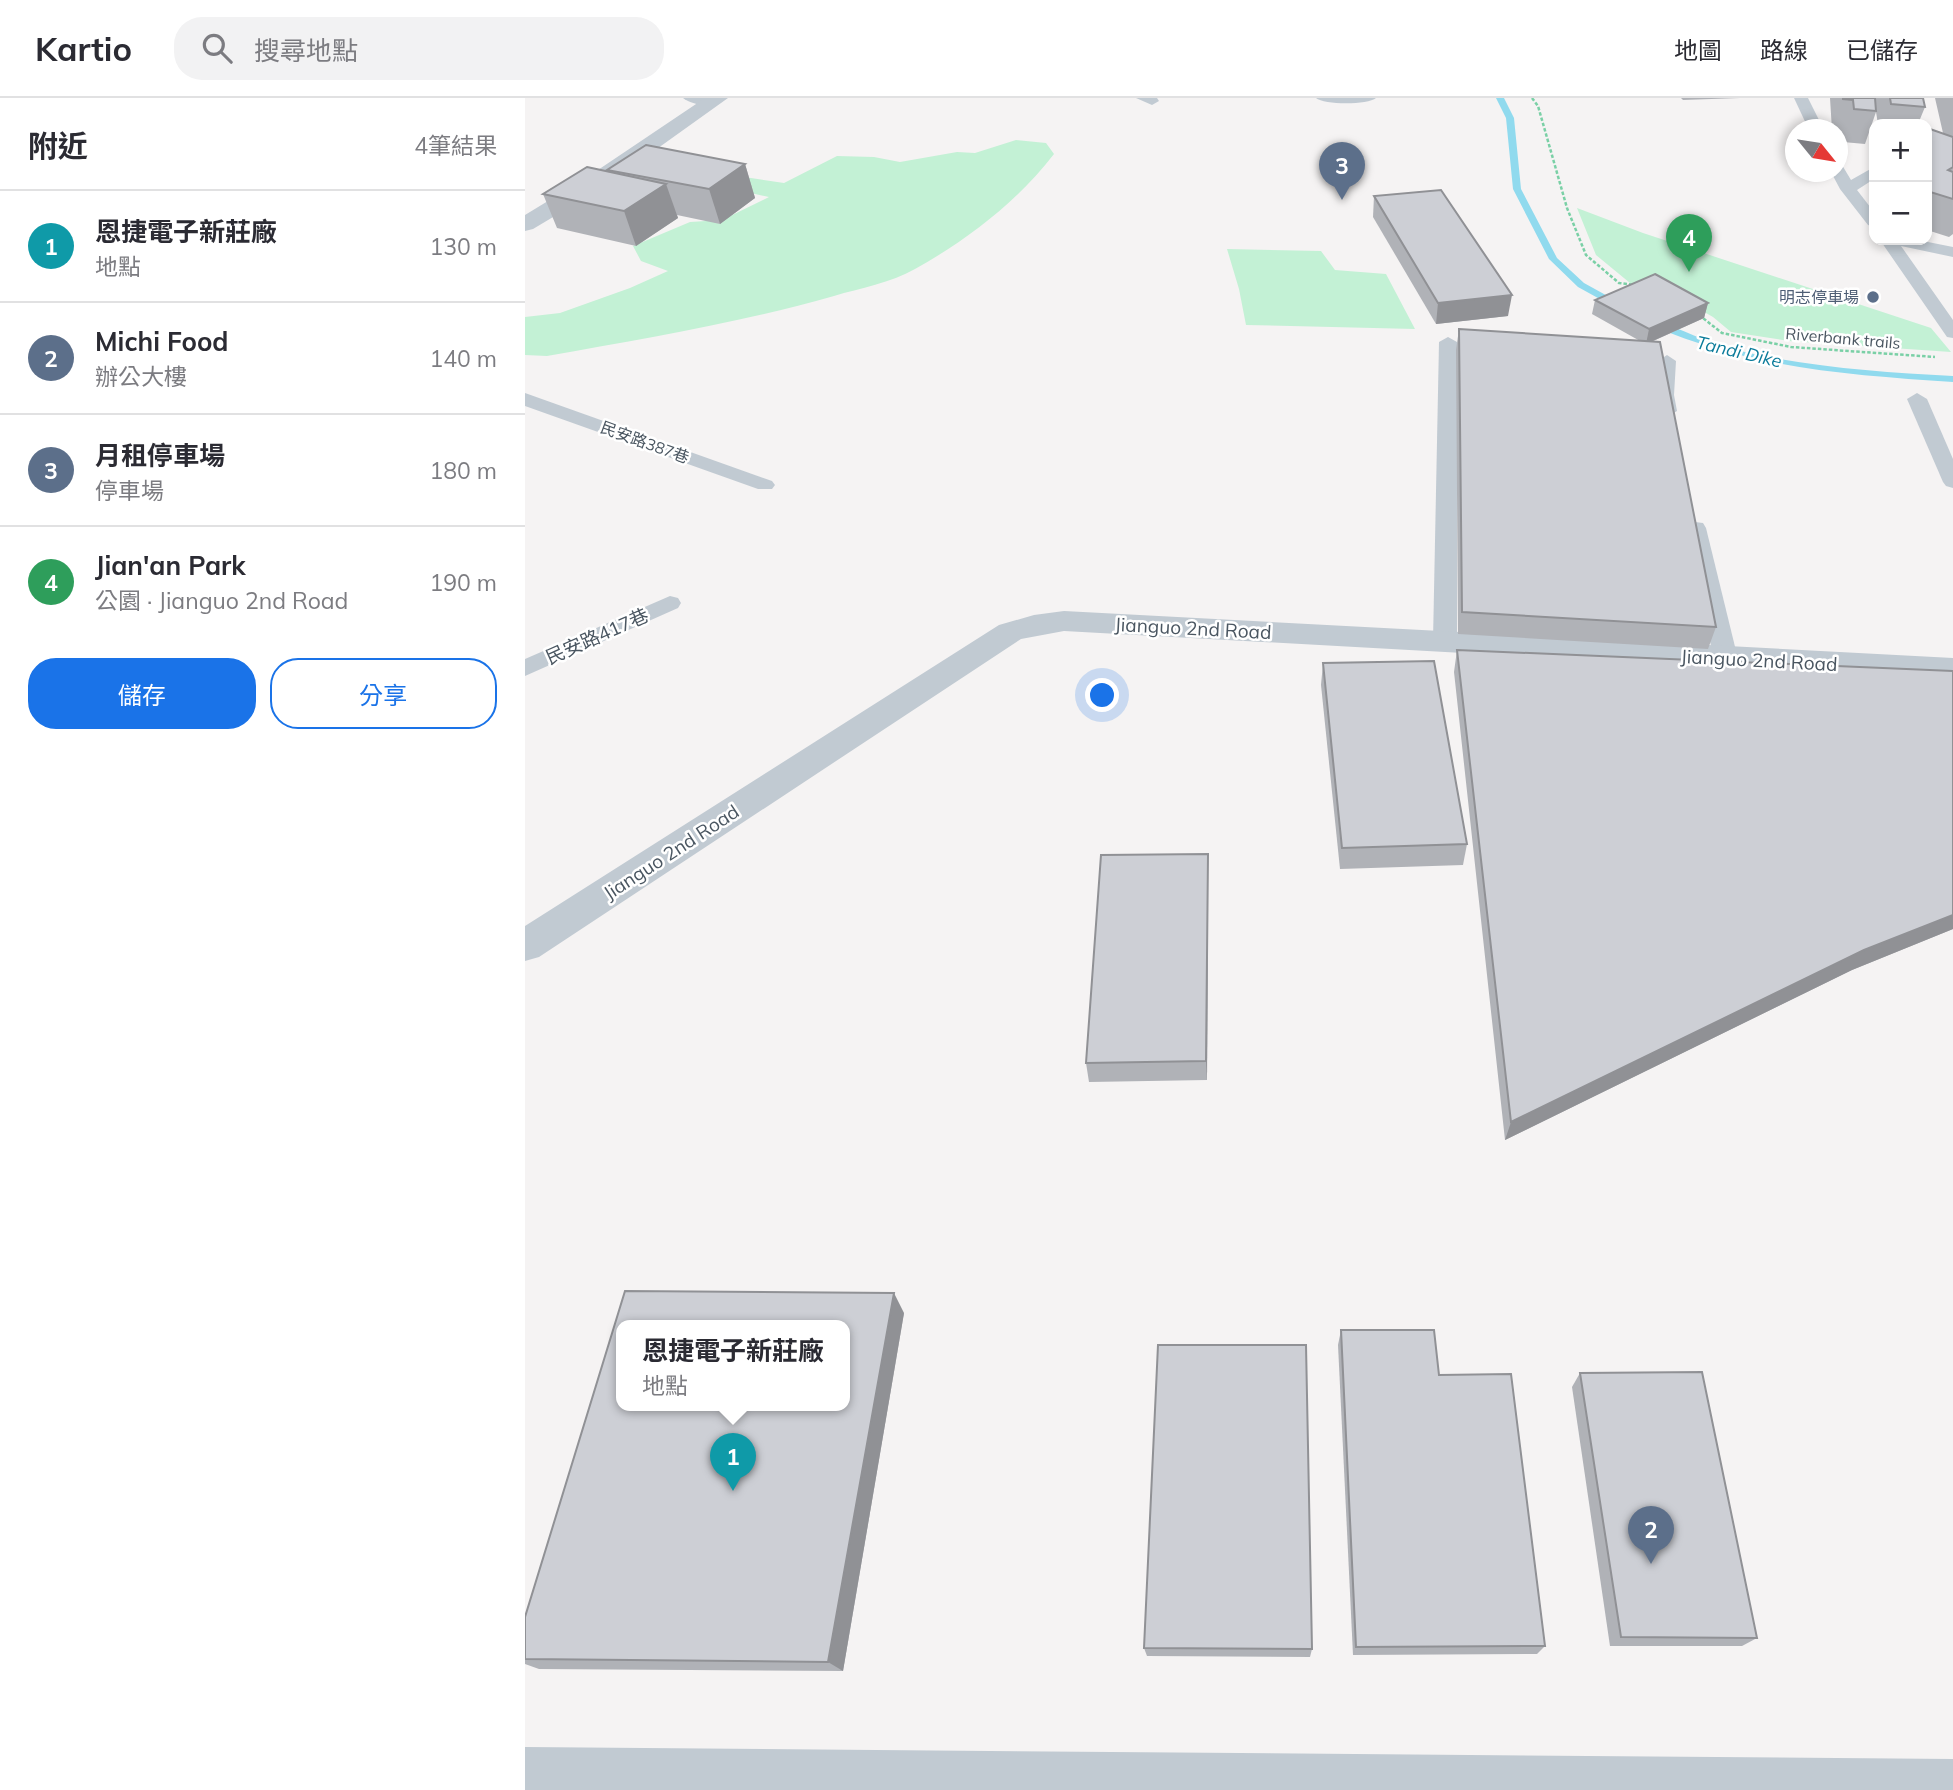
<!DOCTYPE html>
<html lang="zh-TW">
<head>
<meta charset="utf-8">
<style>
  body { margin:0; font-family:Mulish,"Noto Sans TC",sans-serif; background:#f2f2f3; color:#2b2b33 }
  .controls { position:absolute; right:21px; top:21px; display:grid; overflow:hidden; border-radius:14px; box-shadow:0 4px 10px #0003 }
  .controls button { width:63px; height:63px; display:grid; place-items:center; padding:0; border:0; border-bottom:2px solid #e1e1e2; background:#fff; color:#2b2b33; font:35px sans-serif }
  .compass { position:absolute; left:1260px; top:21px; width:63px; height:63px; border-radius:50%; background:#fff; box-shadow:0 4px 10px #0003; rotate:120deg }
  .you { position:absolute; left:578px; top:598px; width:24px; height:24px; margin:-18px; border:5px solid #fff; border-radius:50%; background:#1a73e8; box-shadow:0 0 0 10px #1a73e833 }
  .badge { display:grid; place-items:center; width:46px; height:46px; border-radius:50%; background:#1a73e8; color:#fff; font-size:23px; font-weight:700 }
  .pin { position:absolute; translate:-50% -58px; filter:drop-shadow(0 2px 4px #0008) }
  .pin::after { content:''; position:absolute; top:37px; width:24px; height:21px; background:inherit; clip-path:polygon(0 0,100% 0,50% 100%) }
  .popup { position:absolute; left:91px; top:1222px; width:234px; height:91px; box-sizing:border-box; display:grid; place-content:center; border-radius:14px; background:#fff; filter:drop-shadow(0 2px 5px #0005); font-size:23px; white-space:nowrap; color:#7c7c81 }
  .popup b { font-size:26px; color:#2b2b33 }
  .popup::after { content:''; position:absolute; left:50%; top:100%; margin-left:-14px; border:14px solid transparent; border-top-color:#fff }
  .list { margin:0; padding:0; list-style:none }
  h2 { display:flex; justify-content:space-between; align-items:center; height:91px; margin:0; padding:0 28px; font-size:30px }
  h2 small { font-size:23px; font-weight:400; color:#7c7c81 }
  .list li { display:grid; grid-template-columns:46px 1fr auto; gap:21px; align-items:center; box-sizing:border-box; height:112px; padding:0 28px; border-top:2px solid #e1e1e2 }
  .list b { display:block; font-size:26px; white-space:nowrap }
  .list p { margin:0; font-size:23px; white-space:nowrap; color:#7c7c81 }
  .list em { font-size:23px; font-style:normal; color:#7c7c81 }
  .actions { display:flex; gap:14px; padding:21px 28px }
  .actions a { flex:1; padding:16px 0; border:2px solid #1a73e8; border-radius:28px; text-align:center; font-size:24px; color:#1a73e8 }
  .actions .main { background:#1a73e8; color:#fff }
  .icon { flex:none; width:38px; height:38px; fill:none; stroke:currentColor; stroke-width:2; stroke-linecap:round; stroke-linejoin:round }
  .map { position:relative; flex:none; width:1428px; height:1692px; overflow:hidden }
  header { display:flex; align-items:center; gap:42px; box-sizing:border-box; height:98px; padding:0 35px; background:#fff; border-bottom:2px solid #e1e1e2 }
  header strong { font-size:33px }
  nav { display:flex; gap:38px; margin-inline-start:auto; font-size:24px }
  .search { width:490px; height:63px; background:#f2f2f3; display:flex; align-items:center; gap:18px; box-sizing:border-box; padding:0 24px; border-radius:28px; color:#7c7c81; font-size:26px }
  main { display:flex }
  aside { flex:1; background:#fff }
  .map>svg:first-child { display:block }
  .green { fill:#c3f1d5 }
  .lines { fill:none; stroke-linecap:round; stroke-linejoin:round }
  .stream { fill:#90daee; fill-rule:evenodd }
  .path { stroke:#7ad0a6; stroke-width:2.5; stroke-dasharray:3.5 2; stroke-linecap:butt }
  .service { fill:#c1cad2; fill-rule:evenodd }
  .minor { fill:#c1cad2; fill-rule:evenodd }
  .tertiary { fill:#c1cad2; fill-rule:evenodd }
  .wall { fill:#b0b2b7 }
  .shaded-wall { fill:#909195 }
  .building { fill:#cdcfd5; stroke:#909195; stroke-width:2; fill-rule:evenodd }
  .service-dot { fill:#5c6f8a; stroke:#fff; stroke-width:2.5 }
  .labels { text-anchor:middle; stroke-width:5; stroke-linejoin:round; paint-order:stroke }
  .far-service-label { font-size:16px; fill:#4e5e75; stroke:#fff; text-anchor:end }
  .far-street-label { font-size:16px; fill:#4a5661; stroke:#fff }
  .far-water-label { font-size:18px; font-style:italic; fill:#0c7c9b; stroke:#fff }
  .street-label { font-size:19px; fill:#4a5661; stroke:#fff }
</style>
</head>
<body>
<header>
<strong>Kartio</strong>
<div class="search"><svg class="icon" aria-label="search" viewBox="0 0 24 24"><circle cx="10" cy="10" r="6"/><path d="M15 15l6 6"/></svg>搜尋地點</div>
<nav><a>地圖</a><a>路線</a><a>已儲存</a></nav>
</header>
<main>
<aside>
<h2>附近<small>4筆結果</small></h2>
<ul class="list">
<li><span class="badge" style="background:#0f9aa8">1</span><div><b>恩捷電子新莊廠</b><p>地點</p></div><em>130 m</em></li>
<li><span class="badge" style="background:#5c6f8a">2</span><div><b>Michi Food</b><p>辦公大樓</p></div><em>140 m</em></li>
<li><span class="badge" style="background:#5c6f8a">3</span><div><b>月租停車場</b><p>停車場</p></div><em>180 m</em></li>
<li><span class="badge" style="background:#2e9e5b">4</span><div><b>Jian'an Park</b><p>公園 · Jianguo 2nd Road</p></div><em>190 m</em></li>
</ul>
<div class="actions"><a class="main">儲存</a><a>分享</a></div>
</aside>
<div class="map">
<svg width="1428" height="1692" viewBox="0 0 1428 1692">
  <rect width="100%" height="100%" fill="#f5f3f3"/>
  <g class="green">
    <path d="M491 42 521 45 529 56C492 104 442 142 390 171 366 185 335 190 309 198 214 225 118 241 22 258L0 257V219L35 215 105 190 143 173 116 163 108 148 165 124 197 122 244 99 172 83 187 74 259 85 312 58 349 59 375 64 432 54 450 55Z"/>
    <path d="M1052 110 1118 135 1406 230 1426 254 1264 243 1206 234 1188 219 1137 190 1105 185 1071 157Z"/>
    <path d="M702 151 796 153 810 172 861 176 890 231 721 227 714 191Z"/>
  </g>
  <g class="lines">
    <g class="stream">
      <path d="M971 0H979L989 20 996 91 1032 160 1059 185 1097 206V210H1091L1053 189 1024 161 988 91 981 20Z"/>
      <path d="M1131 223C1157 231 1181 244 1207 251 1280 269 1354 274 1428 278V284C1323 277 1226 270 1128 228L1127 226Z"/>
    </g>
    <g class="path">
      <path d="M1007 0 1013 8 1042 110 1061 157 1094 185 1110 187"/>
      <path d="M1174 217 1197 235 1266 249 1410 259"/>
    </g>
    <g class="service">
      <path d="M158 0H194L196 3C188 10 166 7 158 0Z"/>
      <path d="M611 0H632L634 3 627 7Z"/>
      <path d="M791 0H851C843 7 799 7 791 0Z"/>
      <path d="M1269 0H1283L1299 32H1284Z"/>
      <path d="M1312 65 1317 67 1326 82 1349 69V81L1332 92 1349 114V129L1343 127 1315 91 1306 74H1312Z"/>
      <path d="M1355 142H1393L1428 149V159L1376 148 1428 222V240L1422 239Z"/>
      <path d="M923 239 932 244V543L928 548 920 551 912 548 908 543 914 244Z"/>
      <path d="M1142 257 1151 263 1149 297 1152 313 1142 319 1132 313 1129 297 1133 263Z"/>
      <path d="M0 295 247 383 250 387 247 391H233L0 308Z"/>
      <path d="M1392 295 1402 301 1428 361V390L1421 388 1418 384 1382 301Z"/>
      <path d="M1170 424 1178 425 1181 430 1213 561 1209 567 1201 569 1193 567 1189 561 1159 430 1162 425Z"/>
      <path d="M145 498 153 500 156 505 153 510 0 578V561Z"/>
    </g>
    <g class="minor">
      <path d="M539 513 1428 560V582L539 533 496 541 14 859 0 863V828L474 527 509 517Z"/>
      <path d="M0 1649 1428 1661V1692H0Z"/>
    </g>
    <path class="tertiary" d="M180 0H203L80 88 8 131 0 133V117L64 78Z"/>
  </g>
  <g class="wall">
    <path d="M1156 0H1215L1158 2Z"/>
    <path d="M1305 0H1398L1400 9 1393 26H1353L1351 14 1340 46 1318 44 1317 35 1312 34V32H1307Z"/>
    <path d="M1410 0H1428V136L1424 139 1402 132V33L1418 35Z"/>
    <path d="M220 66 230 100 195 126 152 117 153 120 111 148 32 130 18 96 83 73 82 72Z"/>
    <path d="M1349 89V101L1346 97Z"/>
    <path d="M849 98 983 218 911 226 848 119Z"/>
    <path d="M1070 202 1183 205 1179 220 1126 244 1191 529 1183 551 933 536 931 252 934 231 1115 243 1067 216Z"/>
    <path d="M932 552 1428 573V831L1327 872 980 1042 929 574Z"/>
    <path d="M798 565 942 746 938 767 815 771 796 587Z"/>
    <path d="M683 756 682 982 564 984 561 965Z"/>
    <path d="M379 1215 318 1573 14 1571 0 1566V1519Z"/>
    <path d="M816 1232 914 1277 1020 1548 1012 1556 828 1557 813 1247Z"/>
    <path d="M1055 1275 1232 1540 1217 1548H1085L1047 1289Z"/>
    <path d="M619 1550 787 1551 785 1559 622 1558Z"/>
  </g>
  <g class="shaded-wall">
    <path d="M220 66 230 100 195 126 184 91Z"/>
    <path d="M141 86 153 120 111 148 99 113Z"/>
    <path d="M987 197 983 218 911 226 913 205Z"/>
    <path d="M1183 205 1179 220 1121 246 1124 231Z"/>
    <path d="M683 756V777L682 982 681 963Z"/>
    <path d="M1428 817V831L1327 872 980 1042 986 1024 1339 852Z"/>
    <path d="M369 1195 379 1215 318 1573 303 1564Z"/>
  </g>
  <g class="building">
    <path d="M1318 0H1350L1351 13 1329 11 1328 2 1318 1Z"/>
    <path d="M1365 0H1398L1400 9 1366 6Z"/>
    <path d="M1405 31 1428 39V69L1423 72 1428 74V101L1402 93V33Z"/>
    <path d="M121 47 220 66 184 91 82 72Z"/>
    <path d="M62 69 141 86 99 113 18 96Z"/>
    <path d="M916 92 987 197 913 205 849 98Z"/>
    <path d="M1130 176 1183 205 1124 231 1070 202Z"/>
    <path d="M934 231 1135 244 1191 529 937 514Z"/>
    <path d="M932 552 1428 573V817L1339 852 986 1024Z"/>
    <path d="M909 563 942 746 817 750 798 565Z"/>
    <path d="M683 756 681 963 561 965 576 757Z"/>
    <path d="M100 1193 369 1195 303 1564 0 1561V1519ZM96 1227H320V1307H96Z"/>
    <path d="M816 1232H909L914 1277 986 1276 1020 1548 831 1549Z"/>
    <path d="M633 1247H781L787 1551 619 1550Z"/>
    <path d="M1177 1274 1232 1540 1096 1539 1055 1275Z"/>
  </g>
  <circle class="service-dot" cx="1348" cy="199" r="7"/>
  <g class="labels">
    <g class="far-service-label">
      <text x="1334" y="205">明志停車場</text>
    </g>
    <g class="far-street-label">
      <text transform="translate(1318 240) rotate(5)" y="6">Riverbank trails</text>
      <text transform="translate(120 344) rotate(20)" y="6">民安路387巷</text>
    </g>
    <g class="far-water-label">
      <text transform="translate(1214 254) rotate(13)" y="6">Tandi Dike</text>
    </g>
    <g class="street-label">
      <text transform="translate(668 530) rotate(3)" y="7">Jianguo 2nd Road</text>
      <text transform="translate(72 538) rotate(-24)" y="7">民安路417巷</text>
      <text transform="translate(1234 562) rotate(3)" y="7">Jianguo 2nd Road</text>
      <text transform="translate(146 754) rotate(-33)" y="7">Jianguo 2nd Road</text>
    </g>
  </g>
</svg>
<div class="controls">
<button>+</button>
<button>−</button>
</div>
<svg class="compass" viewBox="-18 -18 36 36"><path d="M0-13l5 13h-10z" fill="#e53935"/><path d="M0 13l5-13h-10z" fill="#7c7c81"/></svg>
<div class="you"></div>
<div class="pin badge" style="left:208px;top:1393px;background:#0f9aa8">1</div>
<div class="popup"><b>恩捷電子新莊廠</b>地點</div>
<div class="pin badge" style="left:1126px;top:1466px;background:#5c6f8a">2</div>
<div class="pin badge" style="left:817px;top:102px;background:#5c6f8a">3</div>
<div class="pin badge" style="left:1164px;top:174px;background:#2e9e5b">4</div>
</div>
</main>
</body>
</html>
